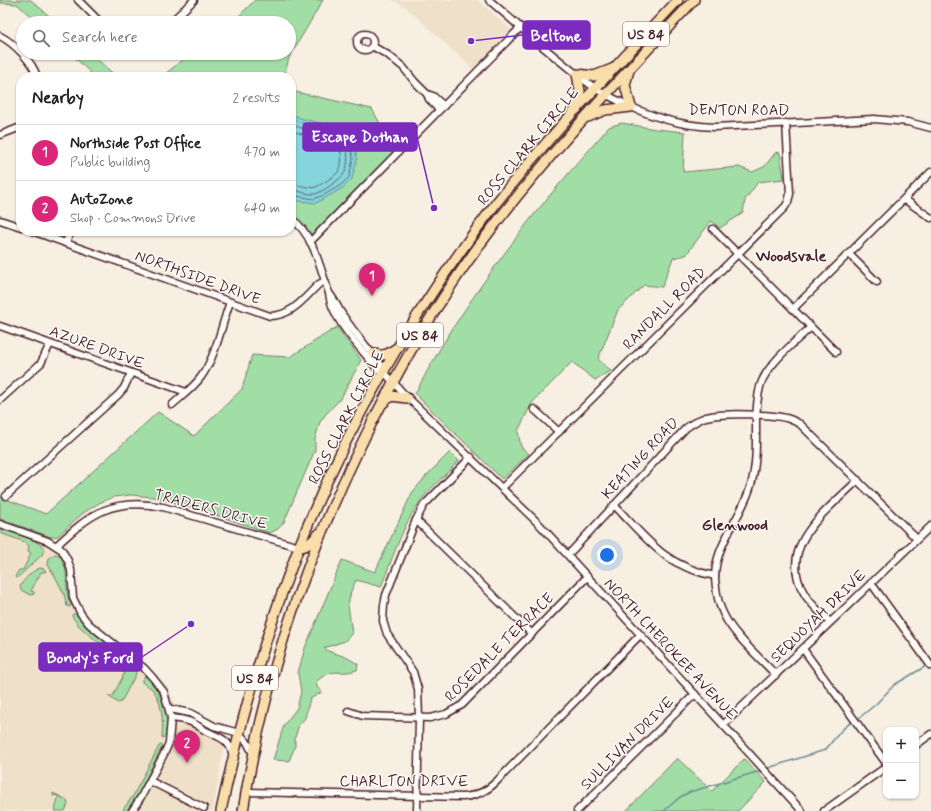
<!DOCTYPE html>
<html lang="en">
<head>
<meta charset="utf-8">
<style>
  body { margin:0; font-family:Mynerve,sans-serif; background:#f2f2f2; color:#222 }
  .controls { position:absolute; right:12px; bottom:12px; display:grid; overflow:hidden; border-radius:8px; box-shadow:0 1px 3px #0004 }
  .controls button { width:36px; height:36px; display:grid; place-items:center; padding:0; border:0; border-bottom:1px solid #e0e0e0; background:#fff; color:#222; font:20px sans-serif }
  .you { position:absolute; left:607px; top:555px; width:14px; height:14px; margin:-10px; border:3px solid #fff; border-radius:50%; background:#1a73e8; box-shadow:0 0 0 6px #1a73e833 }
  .badge { display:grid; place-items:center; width:26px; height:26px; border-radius:50%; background:#db2777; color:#fff; font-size:13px; font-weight:700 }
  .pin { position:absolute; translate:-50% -33px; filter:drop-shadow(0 1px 2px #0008) }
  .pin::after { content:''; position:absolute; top:21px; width:14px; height:12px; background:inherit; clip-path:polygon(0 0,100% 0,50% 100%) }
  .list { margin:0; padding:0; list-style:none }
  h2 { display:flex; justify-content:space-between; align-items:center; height:52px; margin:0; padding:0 16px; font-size:17px }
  h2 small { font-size:13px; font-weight:400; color:#767676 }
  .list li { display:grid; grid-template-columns:26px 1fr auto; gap:12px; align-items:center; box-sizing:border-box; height:56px; padding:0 16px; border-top:1px solid #e0e0e0 }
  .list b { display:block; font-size:15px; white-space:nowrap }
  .list p { margin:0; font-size:13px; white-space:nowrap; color:#767676 }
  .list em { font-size:13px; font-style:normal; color:#767676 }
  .icon { flex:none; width:22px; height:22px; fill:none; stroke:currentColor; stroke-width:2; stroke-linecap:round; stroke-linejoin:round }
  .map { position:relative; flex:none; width:931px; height:811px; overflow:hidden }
  .search { position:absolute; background:#fff; box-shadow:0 1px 3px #0004; left:16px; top:16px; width:280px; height:44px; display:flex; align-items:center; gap:10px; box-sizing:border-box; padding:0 14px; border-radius:22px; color:#767676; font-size:15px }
  .panel { position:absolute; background:#fff; box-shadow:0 1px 3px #0004; left:16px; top:72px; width:280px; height:164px; border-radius:16px }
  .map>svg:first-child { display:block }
  .built { fill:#efe0c9 }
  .green { fill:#a1dea5; stroke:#767e68 }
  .water { fill:#84d5dc; stroke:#6d8c95 }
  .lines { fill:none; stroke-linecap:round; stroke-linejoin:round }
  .shore { stroke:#616872; stroke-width:1 }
  .stream { stroke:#6d8c95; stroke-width:1.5 }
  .minor-casing { stroke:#4a1f2b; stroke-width:9 }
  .highway-casing { stroke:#4a1f2b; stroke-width:12 }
  .minor { stroke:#fdfcf7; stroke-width:6 }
  .highway { stroke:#f8deab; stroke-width:9 }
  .labels { text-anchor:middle; stroke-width:3; stroke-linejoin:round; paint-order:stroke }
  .shield { fill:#fdfcf7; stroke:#806168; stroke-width:1 }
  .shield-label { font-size:14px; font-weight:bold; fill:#4a1f2b }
  .street-label { font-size:15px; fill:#4a1f2b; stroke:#fdfcf7 }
  .neighbourhood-label { font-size:16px; font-weight:bold; fill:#4a1f2b; stroke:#fdfcf7 }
  .leader { fill:none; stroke:#7b2cbf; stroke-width:1.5 }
  .callout-dot { fill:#7b2cbf; stroke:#fdfcf7; stroke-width:1.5 }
  .callout { fill:#7b2cbf; stroke:#7b2cbf; stroke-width:1.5 }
  .callout-label { font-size:16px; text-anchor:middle; font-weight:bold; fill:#fff }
</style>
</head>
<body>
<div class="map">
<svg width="931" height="811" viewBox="0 0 931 811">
  <rect width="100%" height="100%" fill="#f7efe2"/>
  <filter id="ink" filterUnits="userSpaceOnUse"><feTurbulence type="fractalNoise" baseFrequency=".025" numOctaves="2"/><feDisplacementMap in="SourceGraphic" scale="8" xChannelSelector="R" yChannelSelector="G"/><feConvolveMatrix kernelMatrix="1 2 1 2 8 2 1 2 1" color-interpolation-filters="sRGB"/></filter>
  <g filter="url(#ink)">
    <g class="built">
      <path d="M392 0H478L511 30 473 69 406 7Z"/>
      <path d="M0 520 55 539 67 552 72 562 75 573 76 596 81 609 85 615 152 671 168 687 174 702 180 708 190 710 210 721 227 728 213 811H0Z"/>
    </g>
    <g class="green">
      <path d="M0 0H31L57 23H38L17 4 0 3Z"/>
      <path d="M255 0H323L289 58 284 77H161L192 53H289V23H231L239 16Z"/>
      <path d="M70 53H90L117 77H95Z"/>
      <path d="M291 91 372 109 395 150 312 235 303 224 291 214Z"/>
      <path d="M622 123 655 129 685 132 683 172 739 167 752 172 764 167 776 152 780 153 784 179 758 182 745 200 743 213 720 228 711 221 686 255 673 258 662 287 644 285 618 310 598 359 611 371 595 380 572 362 532 403 518 431 521 447 529 454 502 479 415 394C447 331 489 273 532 217 557 186 583 157 609 127Z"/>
      <path d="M337 327 361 360 341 398 325 415 320 422 315 439V450L284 522 278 529 270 533 195 508 153 497 131 495 114 497 99 503 82 514 58 536 51 537 0 519V497L46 514 158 412 194 436 242 389 252 355 290 357Z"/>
      <path d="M450 452 459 461C445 476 428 489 417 506 402 527 391 563 381 587L356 580 351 591 348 605 352 633 345 641 324 648 328 651 346 657 358 664 357 670C338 676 333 666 316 682L317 687 322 692 310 699 305 718 299 725 295 737V746L289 761 273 760 284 725 297 708 301 692 298 673 305 648 342 560 375 572 412 493 427 475Z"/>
      <path d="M0 529C11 532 39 539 44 549L42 555 17 578 15 577 19 570H23L31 553 28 551 29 546 25 542 0 533Z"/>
      <path d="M55 554 60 555C71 573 63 589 71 605L70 607 67 606 64 594 55 576 48 565 49 558Z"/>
      <path d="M40 568 44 569 46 571 45 572H41L31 591 34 592V594L30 595 21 590 20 587C23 580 33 570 40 568Z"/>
      <path d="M73 614H76L85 626 135 667 136 674 121 702 118 703 108 696H113L125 672 122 670V663L78 625 72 616Z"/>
      <path d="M145 676C159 684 175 726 163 738L162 737C163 721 163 702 152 689 149 686 145 685 142 682V679Z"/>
      <path d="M161 745 163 747 161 749 136 798 126 811H123L124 808 133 796 159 746Z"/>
      <path d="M677 758 712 791 744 759 766 782 738 811H626Z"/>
      <path d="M53 793 67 800 68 804 65 811H55L58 797 57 795 53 796Z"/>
    </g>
    <path class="water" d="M291 114 303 119 320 123 343 133 355 145 357 159 352 179 343 188 316 203 291 200Z"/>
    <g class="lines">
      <g class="shore">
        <path d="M291 118 302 123 318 127 341 136 351 146 353 159 349 177 341 185 324 195 314 199 291 195"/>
        <path d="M291 124C306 132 326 131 340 141 342 143 346 146 346 148 349 154 348 170 343 175 339 180 321 193 315 194 307 195 299 190 291 190"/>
        <path d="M291 130C305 137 327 137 338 147 343 152 342 165 339 171 337 175 320 185 316 187 308 189 299 184 291 184"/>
      </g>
      <g class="stream">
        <path d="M859 718 876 704 894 685 926 666"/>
        <path d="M768 768 825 750C835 740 838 730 852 722"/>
        <path d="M664 811 680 797 690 792 760 771"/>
      </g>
      <defs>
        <g id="minor">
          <path d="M78 0 101 23"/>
          <path d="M489 0C523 29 558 62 595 88 602 93 611 97 619 101 650 117 680 126 715 127L874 119 908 122 931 128"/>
          <path d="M170 23 194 0"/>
          <circle cx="365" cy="42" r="8"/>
          <path d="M0 36C14 43 33 62 37 77"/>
          <path d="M372 46 388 55 403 67 415 82 427 94 429 99 439 110"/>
          <path d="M427 94 433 96 444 106"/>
          <path d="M0 135 21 127"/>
          <path d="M904 199 931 218"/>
          <path d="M291 218C314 235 320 268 329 293 335 300 338 309 344 317 355 334 369 349 381 365L383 371 403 393 540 525 802 811"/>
          <path d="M0 220 21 227"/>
          <path d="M713 229 836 352"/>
          <path d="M32 231 270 316C292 316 305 297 319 284L325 281"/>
          <path d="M310 242 521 27"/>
          <path d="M65 243 72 231"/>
          <path d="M849 254 877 282"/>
          <path d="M329 293C331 319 361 348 377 369L383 371"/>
          <path d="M793 309 931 172"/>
          <path d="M0 326 186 392"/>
          <path d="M0 400 41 363 50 344"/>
          <path d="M172 405C182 396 193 388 201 377 216 356 221 327 230 302"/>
          <path d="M534 409 559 432"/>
          <path d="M502 488 785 207 788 202 790 194 786 123"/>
          <path d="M6 496 118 395 124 388 131 373"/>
          <path d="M614 505C648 540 664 566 715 576"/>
          <path d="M416 520 532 634"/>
          <path d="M0 524 48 541 62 550 68 561 71 570 73 598 81 614 89 624 144 668 153 678 164 692 171 718 169 743 164 754 141 797 132 811"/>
          <path d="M56 546C91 513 113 497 163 507L299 547"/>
          <path d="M568 555 686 428C694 422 702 417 711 416 726 413 771 414 786 418 791 419 796 422 800 424L917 539"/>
          <path d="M871 583 931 666"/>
          <path d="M830 622C821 613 810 604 804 593 776 545 828 510 858 480"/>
          <path d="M803 649 886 763"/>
          <path d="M776 675C760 658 732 634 723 613 719 605 717 596 716 587 709 550 742 519 751 485 757 464 756 441 756 419 757 406 757 393 762 381 771 361 795 342 811 327"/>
          <path d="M170 709 190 713 214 726 239 733 247 742 253 754"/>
          <path d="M348 711 363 716 430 718 446 714 462 705 587 577"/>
          <path d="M171 718C179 719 186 719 193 723 198 725 202 729 206 731 220 738 229 738 233 756"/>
          <path d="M723 725 931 526"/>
          <path d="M916 745 931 734"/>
          <path d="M150 781 204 808"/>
          <path d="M246 792 463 797C476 796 487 791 496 782L640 635"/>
          <path d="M417 811 419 718 418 689 413 672 387 634 383 621 384 605 386 595 416 520 424 505 429 500 471 457"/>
          <path d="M577 811 695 694"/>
          <path d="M824 811 886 767"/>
        </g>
        <g id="highway">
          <path d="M577 109 580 91 577 74 594 76 612 69"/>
          <path d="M588 117 605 110 631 107 625 85 629 70"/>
          <path d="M373 354C383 356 387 355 395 349"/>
          <path d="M383 403 391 396 407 398"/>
          <path d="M299 547C309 547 313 539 320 533"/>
          <path d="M221 811C240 722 266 632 299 547 348 423 416 307 497 202 553 131 616 66 678 0"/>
          <path d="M243 811C263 685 303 565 358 451 395 374 438 299 490 231 552 149 624 75 694 0"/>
        </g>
      </defs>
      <use href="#minor" class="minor-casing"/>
      <use href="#highway" class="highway-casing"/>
      <use href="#minor" class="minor"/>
      <use href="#highway" class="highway"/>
    </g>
  </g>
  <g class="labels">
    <g class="shield">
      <rect x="623" y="22" width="46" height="24" rx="3"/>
      <rect x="397" y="323" width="46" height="24" rx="3"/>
      <rect x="232" y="666" width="46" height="24" rx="3"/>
    </g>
    <g class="shield-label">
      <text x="646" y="39">US 84</text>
      <text x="420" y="340">US 84</text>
      <text x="255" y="683">US 84</text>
    </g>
    <g class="street-label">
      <text x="739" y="115">DENTON ROAD</text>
      <text transform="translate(528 146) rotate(-50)" y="5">ROSS CLARK CIRCLE</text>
      <text transform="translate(198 277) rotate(20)" y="5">NORTHSIDE DRIVE</text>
      <text transform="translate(664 308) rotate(-45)" y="5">RANDALL ROAD</text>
      <text transform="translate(97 347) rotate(20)" y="5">AZURE DRIVE</text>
      <text transform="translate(346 417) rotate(-63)" y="5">ROSS CLARK CIRCLE</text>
      <text transform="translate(640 458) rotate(-47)" y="5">KEATING ROAD</text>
      <text transform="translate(211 509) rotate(15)" y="5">TRADERS DRIVE</text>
      <text transform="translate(818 616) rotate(-44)" y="5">SEQUOYAH DRIVE</text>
      <text transform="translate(499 647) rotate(-45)" y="5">ROSEDALE TERRACE</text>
      <text transform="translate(671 649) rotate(47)" y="5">NORTH CHEROKEE AVENUE</text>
      <text transform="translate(627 743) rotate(-45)" y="5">SULLIVAN DRIVE</text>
      <text x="404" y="786">CHARLTON DRIVE</text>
    </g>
    <g class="neighbourhood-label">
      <text x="791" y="261">Woodsvale</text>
      <text x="735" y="530">Glenwood</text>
    </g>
  </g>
  <path class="leader" d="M471 41L523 35M434 208L417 137M191 624L142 657"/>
  <g class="callout-dot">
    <circle cx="471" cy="41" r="4"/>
    <circle cx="434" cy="208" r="4"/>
    <circle cx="191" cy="624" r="4"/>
  </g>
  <g class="callout">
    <rect x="523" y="21" width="67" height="28" rx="4"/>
    <rect x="303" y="123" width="114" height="28" rx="4"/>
    <rect x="39" y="643" width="103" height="28" rx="4"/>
  </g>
  <g class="callout-label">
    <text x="556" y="41">Beltone</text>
    <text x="360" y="142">Escape Dothan</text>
    <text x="90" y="663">Bondy's Ford</text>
  </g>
</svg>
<div class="controls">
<button>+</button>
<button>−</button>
</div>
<div class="you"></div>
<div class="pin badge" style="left:372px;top:296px">1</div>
<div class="pin badge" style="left:187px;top:763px">2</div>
<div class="search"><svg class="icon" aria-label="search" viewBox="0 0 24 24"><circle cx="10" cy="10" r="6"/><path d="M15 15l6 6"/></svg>Search here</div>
<section class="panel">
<h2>Nearby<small>2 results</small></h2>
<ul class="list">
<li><span class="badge">1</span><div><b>Northside Post Office</b><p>Public building</p></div><em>470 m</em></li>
<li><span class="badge">2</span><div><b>AutoZone</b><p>Shop · Commons Drive</p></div><em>640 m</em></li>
</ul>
</section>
</div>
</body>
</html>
